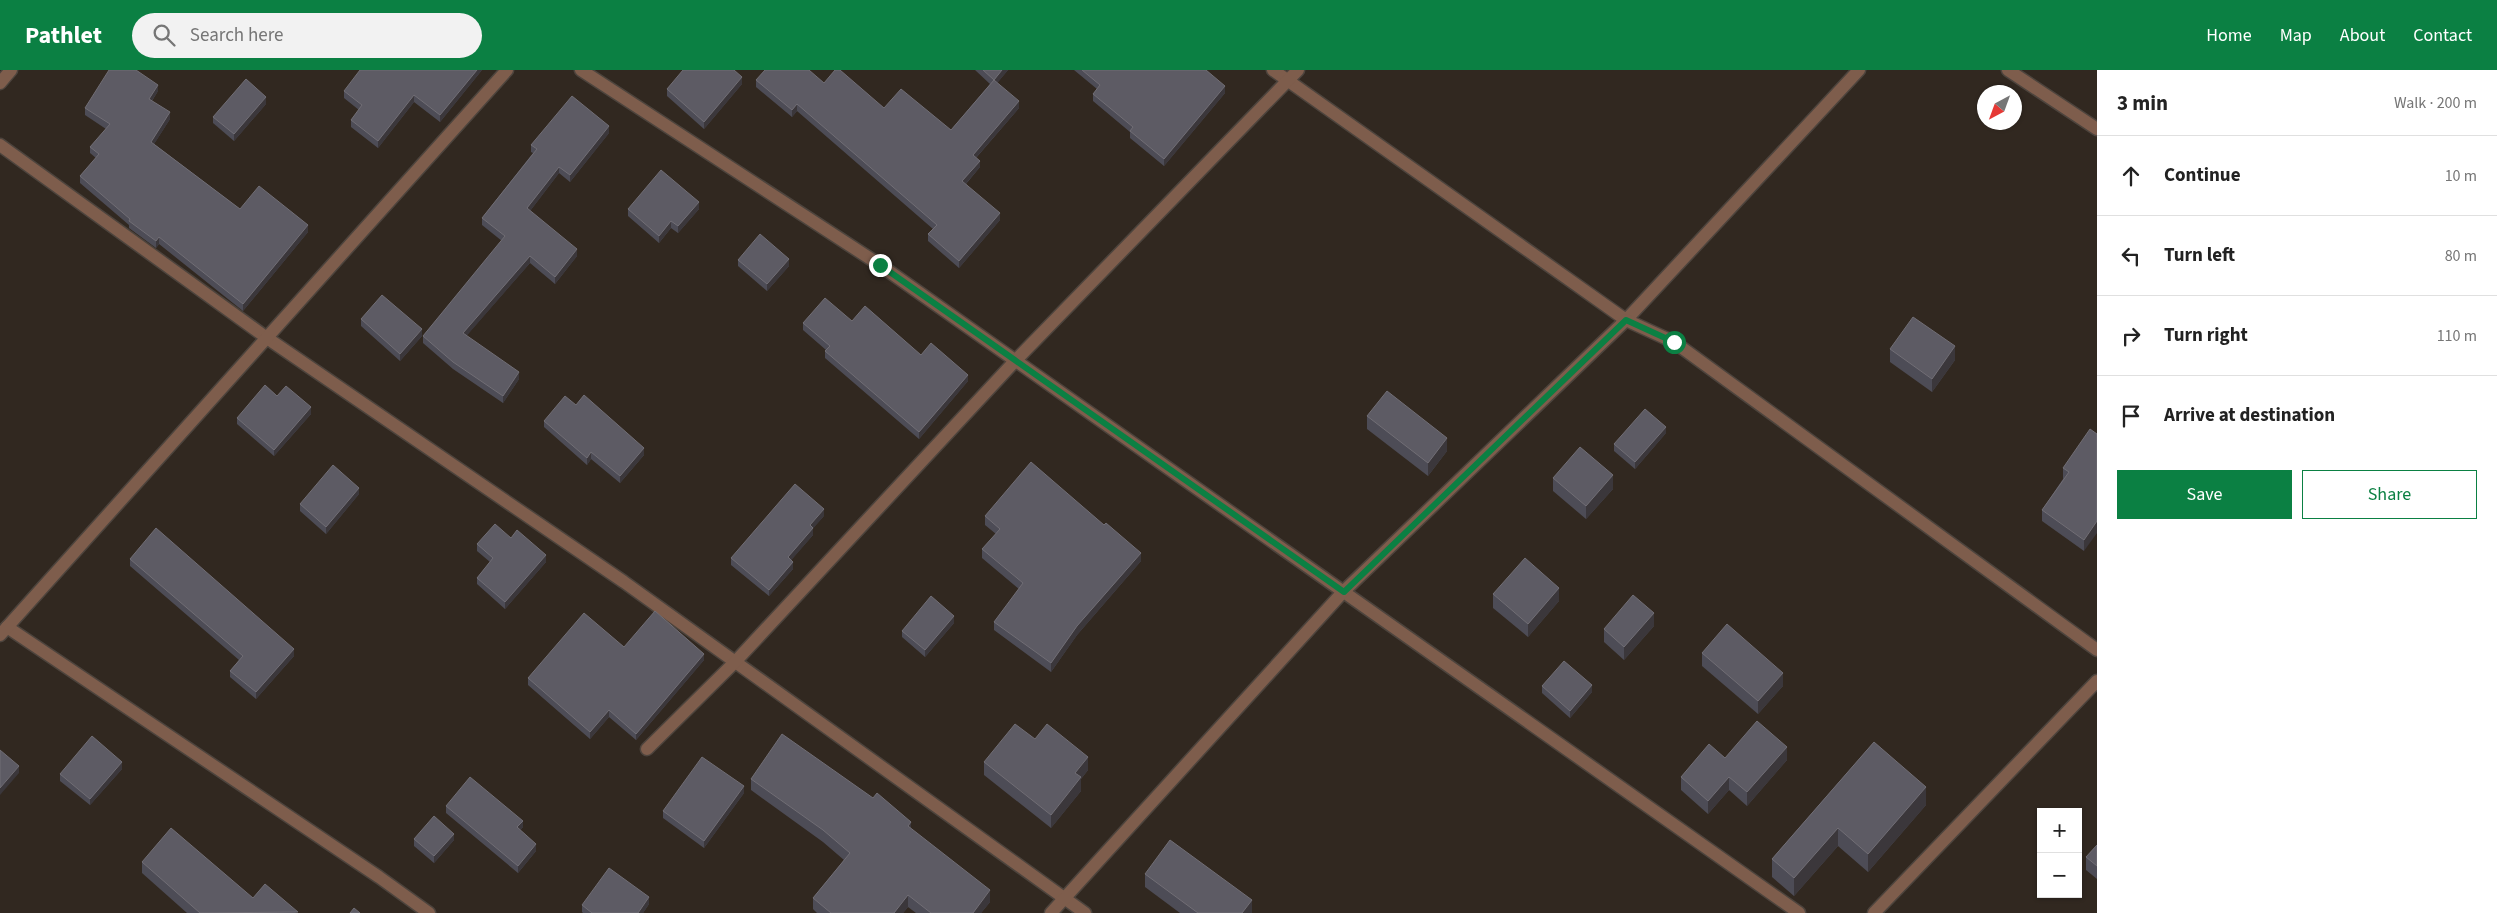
<!DOCTYPE html>
<html lang="en">
<head>
<meta charset="utf-8">
<style>
  body { margin:0; font-family:"Source Sans 3",sans-serif; background:#f2f2f2; color:#222 }
  .controls { position:absolute; right:15px; bottom:15px; display:grid; overflow:hidden; border-radius:0px; box-shadow:0 1px 4px #0004 }
  .controls button { width:45px; height:45px; display:grid; place-items:center; padding:0; border:0; border-bottom:1px solid #e0e0e0; background:#fff; color:#222; font:25px sans-serif }
  .compass { position:absolute; left:1977px; top:15px; width:45px; height:45px; border-radius:50%; background:#fff; box-shadow:0 1px 4px #0004; rotate:221deg }
  .stop { position:absolute; width:15px; height:15px; margin:-11px; border:4px solid #0b8043; border-radius:50%; background:#fff }
  .stop.end { background:#0b8043; border-color:#fff; box-shadow:0 1px 5px #0008 }
  .list { margin:0; padding:0; list-style:none }
  h2 { display:flex; justify-content:space-between; align-items:center; height:65px; margin:0; padding:0 20px; font-size:21px }
  h2 small { font-size:16px; font-weight:400; color:#767676 }
  .list li { display:grid; grid-template-columns:32px 1fr auto; gap:15px; align-items:center; box-sizing:border-box; height:80px; padding:0 20px; border-top:1px solid #e0e0e0 }
  .list b { display:block; font-size:19px; white-space:nowrap }
  .list em { font-size:16px; font-style:normal; color:#767676 }
  .actions { display:flex; gap:10px; padding:15px 20px }
  .actions a { flex:1; padding:11px 0; border:1px solid #0b8043; border-radius:0px; text-align:center; font-size:18px; color:#0b8043 }
  .actions .main { background:#0b8043; color:#fff }
  .icon { flex:none; width:28px; height:28px; fill:none; stroke:currentColor; stroke-width:2; stroke-linecap:round; stroke-linejoin:round }
  .map { position:relative; flex:none; width:2097px; height:843px; overflow:hidden }
  header { display:flex; align-items:center; gap:30px; box-sizing:border-box; height:70px; padding:0 25px; background:#0b8043; color:#fff }
  header strong { font-size:24px }
  nav { display:flex; gap:28px; margin-inline-start:auto; font-size:18px }
  .search { width:350px; height:45px; background:#f2f2f2; display:flex; align-items:center; gap:12px; box-sizing:border-box; padding:0 18px; border-radius:28px; color:#767676; font-size:19px }
  main { display:flex }
  aside { flex:1; background:#fff }
  .map>svg:first-child { display:block }
  .lines { fill:none; stroke-linecap:round; stroke-linejoin:round }
  .minor-casing { stroke:#4d443d; stroke-width:15 }
  .minor { stroke:#7e5d4c; stroke-width:12 }
  .wall { fill:#4d4c56 }
  .shaded-wall { fill:#3b373b }
  .building { fill:#5d5b64; stroke:#716e75 }
  .route { stroke:#0b8043; stroke-width:6 }
</style>
</head>
<body>
<header>
<strong>Pathlet</strong>
<div class="search"><svg class="icon" aria-label="search" viewBox="0 0 24 24"><circle cx="10" cy="10" r="6"/><path d="M15 15l6 6"/></svg>Search here</div>
<nav><a>Home</a><a>Map</a><a>About</a><a>Contact</a></nav>
</header>
<main>
<div class="map">
<svg width="2097" height="843" viewBox="0 0 2097 843">
  <rect width="100%" height="100%" fill="#312820"/>
  <g class="lines">
    <defs>
      <g id="minor">
        <path d="M581 0 880 195 1799 843"/>
        <path d="M1273 0 1626 250 1859 0"/>
        <path d="M2008 0 2097 59"/>
        <path d="M0 13 11 0"/>
        <path d="M0 75 267 268 624 512 1085 843"/>
        <path d="M7 557 379 807 429 843"/>
        <path d="M0 565 507 0"/>
        <path d="M647 679 735 592 1015 291 1298 0"/>
        <path d="M1051 843 1343 522 1626 250 1674 272 2097 580"/>
        <path d="M1874 843 2097 611"/>
      </g>
    </defs>
    <use href="#minor" class="minor-casing"/>
    <use href="#minor" class="minor"/>
  </g>
  <g class="wall">
    <path d="M482 0 440 52 414 32 378 78 351 57V50L359 40 344 28V21Z"/>
    <path d="M975 0H1008L997 13 1019 38 976 88 980 97 966 114 1000 150 959 198 928 171V164L933 159 797 41 792 47 756 17V10L824 13 884 38 951 60 990 14Z"/>
    <path d="M1074 0H1206L1225 23 1164 96 1130 68V62L1093 31V24L1097 19Z"/>
    <path d="M742 14 704 59 667 26V19Z"/>
    <path d="M158 21 152 31 170 49 154 74 240 139 308 162 243 241 159 174 156 178 129 158V155L80 113V106L96 88 90 83V77L106 59 85 45V38Z"/>
    <path d="M266 34 234 71 213 53V47Z"/>
    <path d="M609 63 570 112 559 103 530 141 577 186 555 214 530 193 466 266 519 309 503 333 453 299 423 273V266L502 171 482 155V148L533 83 531 82V75Z"/>
    <path d="M628 139H699L678 163 671 158 659 173 628 146Z"/>
    <path d="M738 190 789 196 767 221 738 196Z"/>
    <path d="M361 249 422 266 400 291 361 256Z"/>
    <path d="M852 251 921 285 968 311 919 369 825 288V281L826 280 803 260V253Z"/>
    <path d="M1890 279 1955 290 1932 322 1890 292Z"/>
    <path d="M277 326 311 344 274 386 237 354V348Z"/>
    <path d="M576 335 644 385 620 413 591 389 587 395 544 357V351Z"/>
    <path d="M1367 346 1447 381 1428 406 1367 359Z"/>
    <path d="M1666 363 1635 399 1614 381V374Z"/>
    <path d="M2097 364 2084 481 2042 451V440L2063 409V398Z"/>
    <path d="M1553 408 1613 419 1586 449 1553 421Z"/>
    <path d="M359 424 326 464 300 441V434Z"/>
    <path d="M824 446 813 458V465L791 490 793 499 769 526 731 495V488Z"/>
    <path d="M985 446 1141 491 1077 565 1051 602 994 560V552L1019 519 982 488V479L996 464 985 455Z"/>
    <path d="M511 468 546 492 505 539 477 514V508L490 492 477 481V474Z"/>
    <path d="M130 489 294 586 256 629 230 607V601L239 590 130 496Z"/>
    <path d="M1493 524 1559 531 1528 567 1493 538Z"/>
    <path d="M954 553 925 587 902 567V561Z"/>
    <path d="M1654 556 1624 590 1604 572V559Z"/>
    <path d="M624 577 704 590 636 670 609 647 590 669 528 615V608Z"/>
    <path d="M1702 583 1783 616 1758 644 1702 596Z"/>
    <path d="M1542 616 1592 622 1570 648 1542 623Z"/>
    <path d="M1035 669 1088 700 1081 709V721L1051 758 984 705V692Z"/>
    <path d="M1874 672 1926 735 1868 802 1838 776 1794 826 1772 807V789Z"/>
    <path d="M1725 688 1787 690 1747 736 1729 720 1708 744 1681 720V707Z"/>
    <path d="M122 699 90 735 60 711V704Z"/>
    <path d="M751 709 911 759 990 832 981 843H916L908 837 903 843H817L813 839V828L844 790 823 772 751 720Z"/>
    <path d="M744 723 704 778 663 748V741Z"/>
    <path d="M446 736 523 757 520 760 536 781 518 803 446 743Z"/>
    <path d="M414 769 454 770 434 793 414 776Z"/>
    <path d="M2097 775V809L2086 800V787Z"/>
    <path d="M142 792 253 828 298 843H187L142 803Z"/>
    <path d="M1145 804 1252 843H1180L1145 817Z"/>
    <path d="M649 834 643 843H583L582 842V835Z"/>
  </g>
  <g class="shaded-wall">
    <path d="M477 0H482L440 52V45Z"/>
    <path d="M1002 0H1008L994 17V10Z"/>
    <path d="M742 7V14L704 59V52Z"/>
    <path d="M158 15V21L149 35V29Z"/>
    <path d="M1225 16V23L1164 96V89Z"/>
    <path d="M414 25V32L378 78V71Z"/>
    <path d="M266 27V34L234 71V64Z"/>
    <path d="M1019 31V38L973 91V85Z"/>
    <path d="M797 34V41L792 47V40Z"/>
    <path d="M170 42V49L151 79V72Z"/>
    <path d="M609 56V63L570 112V105Z"/>
    <path d="M980 91V97L962 118V111Z"/>
    <path d="M559 97V103L527 145V138Z"/>
    <path d="M699 132V139L678 163V156Z"/>
    <path d="M1000 143V150L959 198V191Z"/>
    <path d="M671 151V158L659 173V166Z"/>
    <path d="M308 155V162L243 241V234Z"/>
    <path d="M159 167V174L156 178V171Z"/>
    <path d="M577 179V186L555 214V207Z"/>
    <path d="M530 186V193L463 270V263Z"/>
    <path d="M789 189V196L767 221V214Z"/>
    <path d="M422 259V266L400 291V284Z"/>
    <path d="M1955 276V290L1932 322V309Z"/>
    <path d="M519 302V309L503 333V326Z"/>
    <path d="M968 305V311L919 369V362Z"/>
    <path d="M311 337V344L274 386V380Z"/>
    <path d="M1666 357V363L1635 399V392Z"/>
    <path d="M1447 368V381L1428 406V393Z"/>
    <path d="M644 378V385L620 413V406Z"/>
    <path d="M591 382V389L587 395V388Z"/>
    <path d="M1613 405V419L1586 449V436Z"/>
    <path d="M359 418V424L326 464V457Z"/>
    <path d="M824 439V446L810 462V455Z"/>
    <path d="M2097 451V463L2084 481V470Z"/>
    <path d="M813 458V465L788 494V487Z"/>
    <path d="M1141 483V491L1077 565 1051 602V593L1077 556Z"/>
    <path d="M546 485V492L505 539V532Z"/>
    <path d="M793 492V499L769 526V520Z"/>
    <path d="M1559 518V531L1528 567V554Z"/>
    <path d="M1654 543V556L1624 590V577Z"/>
    <path d="M954 546V553L925 587V580Z"/>
    <path d="M294 579V586L256 629V622Z"/>
    <path d="M704 584V590L636 670V664Z"/>
    <path d="M1783 603V616L1758 644V631Z"/>
    <path d="M1592 615V622L1570 648V641Z"/>
    <path d="M609 640V647L590 669V662Z"/>
    <path d="M1787 677V690L1747 736V722Z"/>
    <path d="M1088 687V700L1081 709V721L1051 758V745L1075 703Z"/>
    <path d="M122 692V699L90 735V729Z"/>
    <path d="M19 696V703L0 725V718Z"/>
    <path d="M1729 707V720L1708 744V731Z"/>
    <path d="M744 716V723L704 778V771Z"/>
    <path d="M1926 717V735L1868 802V784Z"/>
    <path d="M523 751V757L517 764V757Z"/>
    <path d="M911 752V763L908 756Z"/>
    <path d="M1838 758V776L1794 826V808Z"/>
    <path d="M454 764V770L434 793V786Z"/>
    <path d="M536 774V781L518 803V796Z"/>
    <path d="M990 820V832L981 843H973Z"/>
    <path d="M908 825V837L903 843H894Z"/>
    <path d="M649 827V834L643 843H638Z"/>
    <path d="M1252 830V843H1242Z"/>
  </g>
  <g class="building">
    <path d="M109 0H136L158 15 149 29 170 42 151 72 240 139 259 116 308 155 243 234 159 167 156 171 129 151 130 149 80 106 99 84 90 77 110 54 85 38Z"/>
    <path d="M360 0H477L440 45 414 25 378 71 351 50 362 35 344 21Z"/>
    <path d="M683 0H734L742 7 704 52 667 19Z"/>
    <path d="M765 0H809L824 13 835 0H840L884 38 901 19 951 60 994 10 1019 31 973 85 980 91 962 111 1000 143 959 191 928 164 937 155 797 34 792 40 756 10Z"/>
    <path d="M983 0H1002L994 10Z"/>
    <path d="M1082 0H1206L1225 16 1164 89 1130 61 1133 57 1093 24 1100 15Z"/>
    <path d="M246 9 266 27 234 64 213 47Z"/>
    <path d="M572 26 609 56 570 105 559 97 527 138 577 179 555 207 530 186 463 263 519 302 503 326 453 292 423 266 505 166 482 148 537 79 531 75Z"/>
    <path d="M661 100 699 132 678 156 671 151 659 166 628 139Z"/>
    <path d="M760 164 789 189 767 214 738 190Z"/>
    <path d="M382 225 422 259 400 284 361 249Z"/>
    <path d="M825 228 852 251 865 236 921 285 931 273 968 305 919 362 825 281 830 276 803 253Z"/>
    <path d="M1913 247 1955 276 1932 309 1890 279Z"/>
    <path d="M265 315 277 326 286 316 311 337 274 380 237 348Z"/>
    <path d="M1387 321 1447 368 1428 393 1367 346Z"/>
    <path d="M584 325 644 378 620 406 591 382 587 388 544 351 565 326 576 335Z"/>
    <path d="M1645 339 1666 357 1635 392 1614 374Z"/>
    <path d="M2090 359 2097 364V451L2084 470 2042 440 2069 402 2063 398Z"/>
    <path d="M1580 377 1613 405 1586 436 1553 408Z"/>
    <path d="M1031 392 1104 455 1106 453 1141 483 1077 556 1051 593 994 552 1023 513 982 479 1000 459 985 446Z"/>
    <path d="M333 395 359 418 326 457 300 434Z"/>
    <path d="M795 414 824 439 810 455 813 458 788 487 793 492 769 520 731 488Z"/>
    <path d="M495 454 511 468 517 460 546 485 505 532 477 508 493 488 477 474Z"/>
    <path d="M156 458 294 579 256 622 230 601 243 586 130 489Z"/>
    <path d="M1525 488 1559 518 1528 554 1493 524Z"/>
    <path d="M1633 525 1654 543 1624 577 1604 559Z"/>
    <path d="M931 526 954 546 925 580 902 561Z"/>
    <path d="M655 541 704 584 636 664 609 640 590 662 528 608 584 543 624 577Z"/>
    <path d="M1727 554 1783 603 1758 631 1702 583Z"/>
    <path d="M1564 591 1592 615 1570 641 1542 616Z"/>
    <path d="M1757 651 1787 677 1747 722 1729 707 1708 731 1681 707 1709 674 1725 688Z"/>
    <path d="M1015 654 1035 669 1047 654 1088 687 1075 703 1081 707 1051 745 984 692Z"/>
    <path d="M782 664 873 728 877 723 911 752 908 756 990 820 973 843H931L908 825 894 843H831L813 828 850 783 823 760 751 709Z"/>
    <path d="M92 666 122 692 90 729 60 704Z"/>
    <path d="M1874 672 1926 717 1868 784 1838 758 1794 808 1772 789Z"/>
    <path d="M0 680 19 696 0 718Z"/>
    <path d="M702 687 744 716 704 771 663 741Z"/>
    <path d="M470 707 523 751 517 757 536 774 518 796 446 736Z"/>
    <path d="M434 746 454 764 434 786 414 769Z"/>
    <path d="M171 758 253 828 265 814 298 842 200 843 142 792Z"/>
    <path d="M1170 770 1252 830 1242 843H1198L1145 804Z"/>
    <path d="M2097 775V796L2086 787Z"/>
    <path d="M609 798 649 827 638 843H592L582 835Z"/>
    <path d="M354 838 360 843H350Z"/>
  </g>
  <g class="lines">
    <path class="route" d="M880 195 1344 522 1626 250 1674 272"/>
  </g>
</svg>
<div class="controls">
<button>+</button>
<button>−</button>
</div>
<svg class="compass" viewBox="-18 -18 36 36"><path d="M0-13l5 13h-10z" fill="#e53935"/><path d="M0 13l5-13h-10z" fill="#767676"/></svg>
<div class="stop" style="left:1674px;top:272px"></div>
<div class="stop end" style="left:880px;top:195px"></div>
</div>
<aside>
<h2>3 min<small>Walk · 200 m</small></h2>
<ul class="list">
<li><svg class="icon" aria-label="ahead" viewBox="0 0 24 24"><path d="M12 20V5M6 11l6-6 6 6"/></svg><div><b>Continue</b></div><em>10 m</em></li>
<li><svg class="icon" aria-label="left" viewBox="0 0 24 24"><path d="M17 20v-9H6M10 6l-5 5 5 5"/></svg><div><b>Turn left</b></div><em>80 m</em></li>
<li><svg class="icon" aria-label="right" viewBox="0 0 24 24"><path d="M7 20v-9h11M14 6l5 5-5 5"/></svg><div><b>Turn right</b></div><em>110 m</em></li>
<li><svg class="icon" aria-label="arrive" viewBox="0 0 24 24"><path d="M6 21V4h12l-3 4 3 4H6"/></svg><div><b>Arrive at destination</b></div></li>
</ul>
<div class="actions"><a class="main">Save</a><a>Share</a></div>
</aside>
</main>
</body>
</html>
